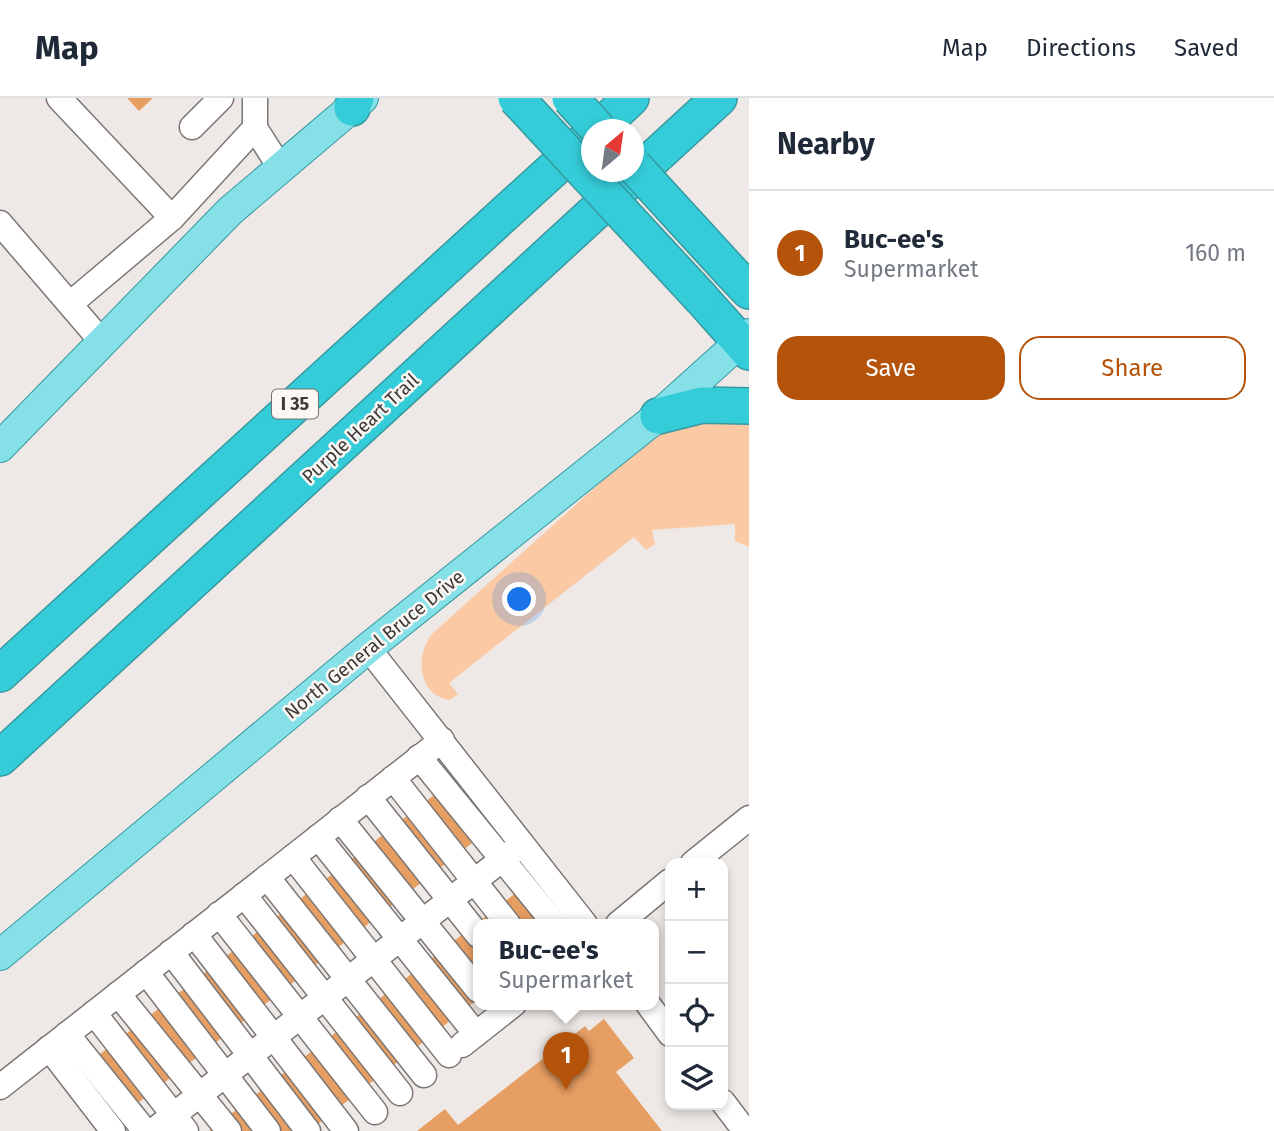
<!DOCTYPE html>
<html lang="en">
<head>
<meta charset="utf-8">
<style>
  body { margin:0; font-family:"Fira Sans",sans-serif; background:#f6f6f7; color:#1f2937 }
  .controls { position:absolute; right:21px; bottom:21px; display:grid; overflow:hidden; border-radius:14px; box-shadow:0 4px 10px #0003 }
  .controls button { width:63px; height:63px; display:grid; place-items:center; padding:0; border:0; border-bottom:2px solid #e0e1e3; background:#fff; color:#1f2937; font:35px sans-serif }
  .compass { position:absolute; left:581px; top:21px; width:63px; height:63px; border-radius:50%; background:#fff; box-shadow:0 4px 10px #0003; rotate:29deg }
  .you { position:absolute; left:520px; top:502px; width:24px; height:24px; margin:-18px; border:5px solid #fff; border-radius:50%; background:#1a73e8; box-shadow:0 0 0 10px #1a73e833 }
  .badge { display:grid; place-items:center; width:46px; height:46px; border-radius:50%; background:#b45309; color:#fff; font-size:23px; font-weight:700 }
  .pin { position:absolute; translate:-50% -58px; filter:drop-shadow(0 2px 4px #0008) }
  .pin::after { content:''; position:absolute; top:37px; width:24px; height:21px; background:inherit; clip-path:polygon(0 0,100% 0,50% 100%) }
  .popup { position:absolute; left:473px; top:821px; width:186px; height:91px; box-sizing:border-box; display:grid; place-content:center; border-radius:14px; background:#fff; filter:drop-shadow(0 2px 5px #0005); font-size:23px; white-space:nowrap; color:#747a83 }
  .popup b { font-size:26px; color:#1f2937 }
  .popup::after { content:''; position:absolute; left:50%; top:100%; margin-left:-14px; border:14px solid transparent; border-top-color:#fff }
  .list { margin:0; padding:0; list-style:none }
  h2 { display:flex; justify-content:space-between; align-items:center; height:91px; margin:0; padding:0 28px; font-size:30px }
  h2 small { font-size:23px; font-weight:400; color:#747a83 }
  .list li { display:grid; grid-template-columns:46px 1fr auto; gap:21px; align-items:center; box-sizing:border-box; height:126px; padding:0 28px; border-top:2px solid #e0e1e3 }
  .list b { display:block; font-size:26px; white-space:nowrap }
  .list p { margin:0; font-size:23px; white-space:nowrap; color:#747a83 }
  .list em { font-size:23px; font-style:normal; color:#747a83 }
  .actions { display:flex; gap:14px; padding:21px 28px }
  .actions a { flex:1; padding:16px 0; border:2px solid #b45309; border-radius:21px; text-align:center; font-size:24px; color:#b45309 }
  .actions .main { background:#b45309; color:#fff }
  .icon { flex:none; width:38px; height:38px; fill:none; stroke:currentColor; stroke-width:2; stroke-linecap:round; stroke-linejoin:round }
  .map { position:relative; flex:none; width:749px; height:1033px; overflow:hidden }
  header { display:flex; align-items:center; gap:42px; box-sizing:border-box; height:98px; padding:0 35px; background:#fff; border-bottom:2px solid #e0e1e3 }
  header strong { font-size:33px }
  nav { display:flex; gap:38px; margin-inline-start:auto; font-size:24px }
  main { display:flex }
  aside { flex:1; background:#fff }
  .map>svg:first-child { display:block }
  .green { fill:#fbcaa4 }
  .building { fill:#e79e62 }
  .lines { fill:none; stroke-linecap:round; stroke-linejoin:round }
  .minor-casing { stroke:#7c7774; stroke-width:27 }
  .major-casing { stroke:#3799a0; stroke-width:32 }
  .highway-casing { stroke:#3799a0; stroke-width:38 }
  .minor { stroke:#fff; stroke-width:24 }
  .major { stroke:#85e0e8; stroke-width:30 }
  .highway { stroke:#34ccd8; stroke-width:35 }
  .highway-bridge-casing { stroke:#3799a0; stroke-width:38; stroke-linecap:butt }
  .highway-bridge { stroke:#34ccd8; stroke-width:35 }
  .labels { text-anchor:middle; stroke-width:5; stroke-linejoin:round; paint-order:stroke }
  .shield { fill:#fcf7f3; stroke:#767370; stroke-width:2 }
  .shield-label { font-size:18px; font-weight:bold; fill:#3c3a38 }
  .street-label { font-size:19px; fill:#3c3a38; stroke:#fcf7f3 }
</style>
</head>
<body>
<header>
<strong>Map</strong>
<nav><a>Map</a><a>Directions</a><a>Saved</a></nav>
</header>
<main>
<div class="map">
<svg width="749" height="1033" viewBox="0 0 749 1033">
  <rect width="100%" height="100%" fill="#eee9e6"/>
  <path class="green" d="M697 322 749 323V449L735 443V426L652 432 655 446 646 452 634 439 449 585 458 596 450 602C418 598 414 556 433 535L640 349 670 330Z"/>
  <g class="building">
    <path d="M127 0H153L139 13Z"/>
    <path d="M447 687 485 735 129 1012 91 963Z"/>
    <path d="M526 787 556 826H478V901L309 1033H209Z"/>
    <path d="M604 921 634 960 616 974 662 1033H417L445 1011 458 1027 585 928 589 933Z"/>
  </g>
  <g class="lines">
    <defs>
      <g id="minor">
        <path d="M59 0 172 120"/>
        <path d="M255 0V30L281 71"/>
        <path d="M192 29 221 0"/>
        <path d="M0 125 103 245"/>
        <path d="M70 206 172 120 255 30"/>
        <path d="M368 550 585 826"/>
        <path d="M419 659 555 826"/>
        <path d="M393 680 508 826"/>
        <path d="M368 699 478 837"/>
        <path d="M340 721 478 892"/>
        <path d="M318 739 476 936"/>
        <path d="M293 759 449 957"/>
        <path d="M693 765 749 720"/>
        <path d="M267 779 424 977"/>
        <path d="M244 797 400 995"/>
        <path d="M219 816 375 1014"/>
        <path d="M618 826 670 783"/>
        <path d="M194 836 346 1033"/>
        <path d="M171 854 308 1033"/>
        <path d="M146 874 268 1033"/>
        <path d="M118 896 229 1033"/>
        <path d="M648 906 670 936"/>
        <path d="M94 915 186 1033"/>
        <path d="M67 936 145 1033"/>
        <path d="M462 947 514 906"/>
        <path d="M49 950 113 1033"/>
        <path d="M0 989 442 642"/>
        <path d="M723 1004 745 1033"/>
        <path d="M153 1033 522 746"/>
      </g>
      <g id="major">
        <path d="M0 349 230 113 363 0"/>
        <path d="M0 857 368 550 658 318 749 236"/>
      </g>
      <g id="highway">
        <path d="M352 10 356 0"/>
        <path d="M597 32 631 0"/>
        <path d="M731 174 749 193"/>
        <path d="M702 201 749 254"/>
        <path d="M658 318 702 307 749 308"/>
        <path d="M0 576 592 36"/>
        <path d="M0 660 719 0"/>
      </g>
    </defs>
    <use href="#minor" class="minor-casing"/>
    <use href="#major" class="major-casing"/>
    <use href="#highway" class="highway-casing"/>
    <use href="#minor" class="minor"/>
    <use href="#major" class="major"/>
    <use href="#highway" class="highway"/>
    <defs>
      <g id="highway-bridge">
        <path d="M516 0 702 201"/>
        <path d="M570 0 599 32"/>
        <path d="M634 68 731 174"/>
      </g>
    </defs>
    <use href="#highway-bridge" class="highway-bridge-casing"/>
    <use href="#highway-bridge" class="highway-bridge"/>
  </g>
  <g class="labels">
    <rect class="shield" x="272" y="291.5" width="46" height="29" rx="5"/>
    <g class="shield-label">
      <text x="295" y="312">I 35</text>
    </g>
    <g class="street-label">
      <text transform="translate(360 330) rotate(-43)" y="7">Purple Heart Trail</text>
      <text transform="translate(374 546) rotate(-39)" y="7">North General Bruce Drive</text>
    </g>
  </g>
</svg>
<div class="controls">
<button>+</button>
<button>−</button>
<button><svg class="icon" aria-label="locate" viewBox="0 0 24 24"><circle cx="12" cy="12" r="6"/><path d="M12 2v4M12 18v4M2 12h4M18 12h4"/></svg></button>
<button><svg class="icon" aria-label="layers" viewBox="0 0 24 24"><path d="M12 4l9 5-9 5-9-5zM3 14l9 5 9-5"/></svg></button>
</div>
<svg class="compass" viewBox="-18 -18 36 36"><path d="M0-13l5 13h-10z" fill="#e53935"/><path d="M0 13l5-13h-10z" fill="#747a83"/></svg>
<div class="you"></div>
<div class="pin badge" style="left:566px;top:992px">1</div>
<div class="popup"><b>Buc-ee's</b>Supermarket</div>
</div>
<aside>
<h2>Nearby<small></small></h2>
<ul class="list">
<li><span class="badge">1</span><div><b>Buc-ee's</b><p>Supermarket</p></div><em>160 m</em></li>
</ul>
<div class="actions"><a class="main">Save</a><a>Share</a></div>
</aside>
</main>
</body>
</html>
